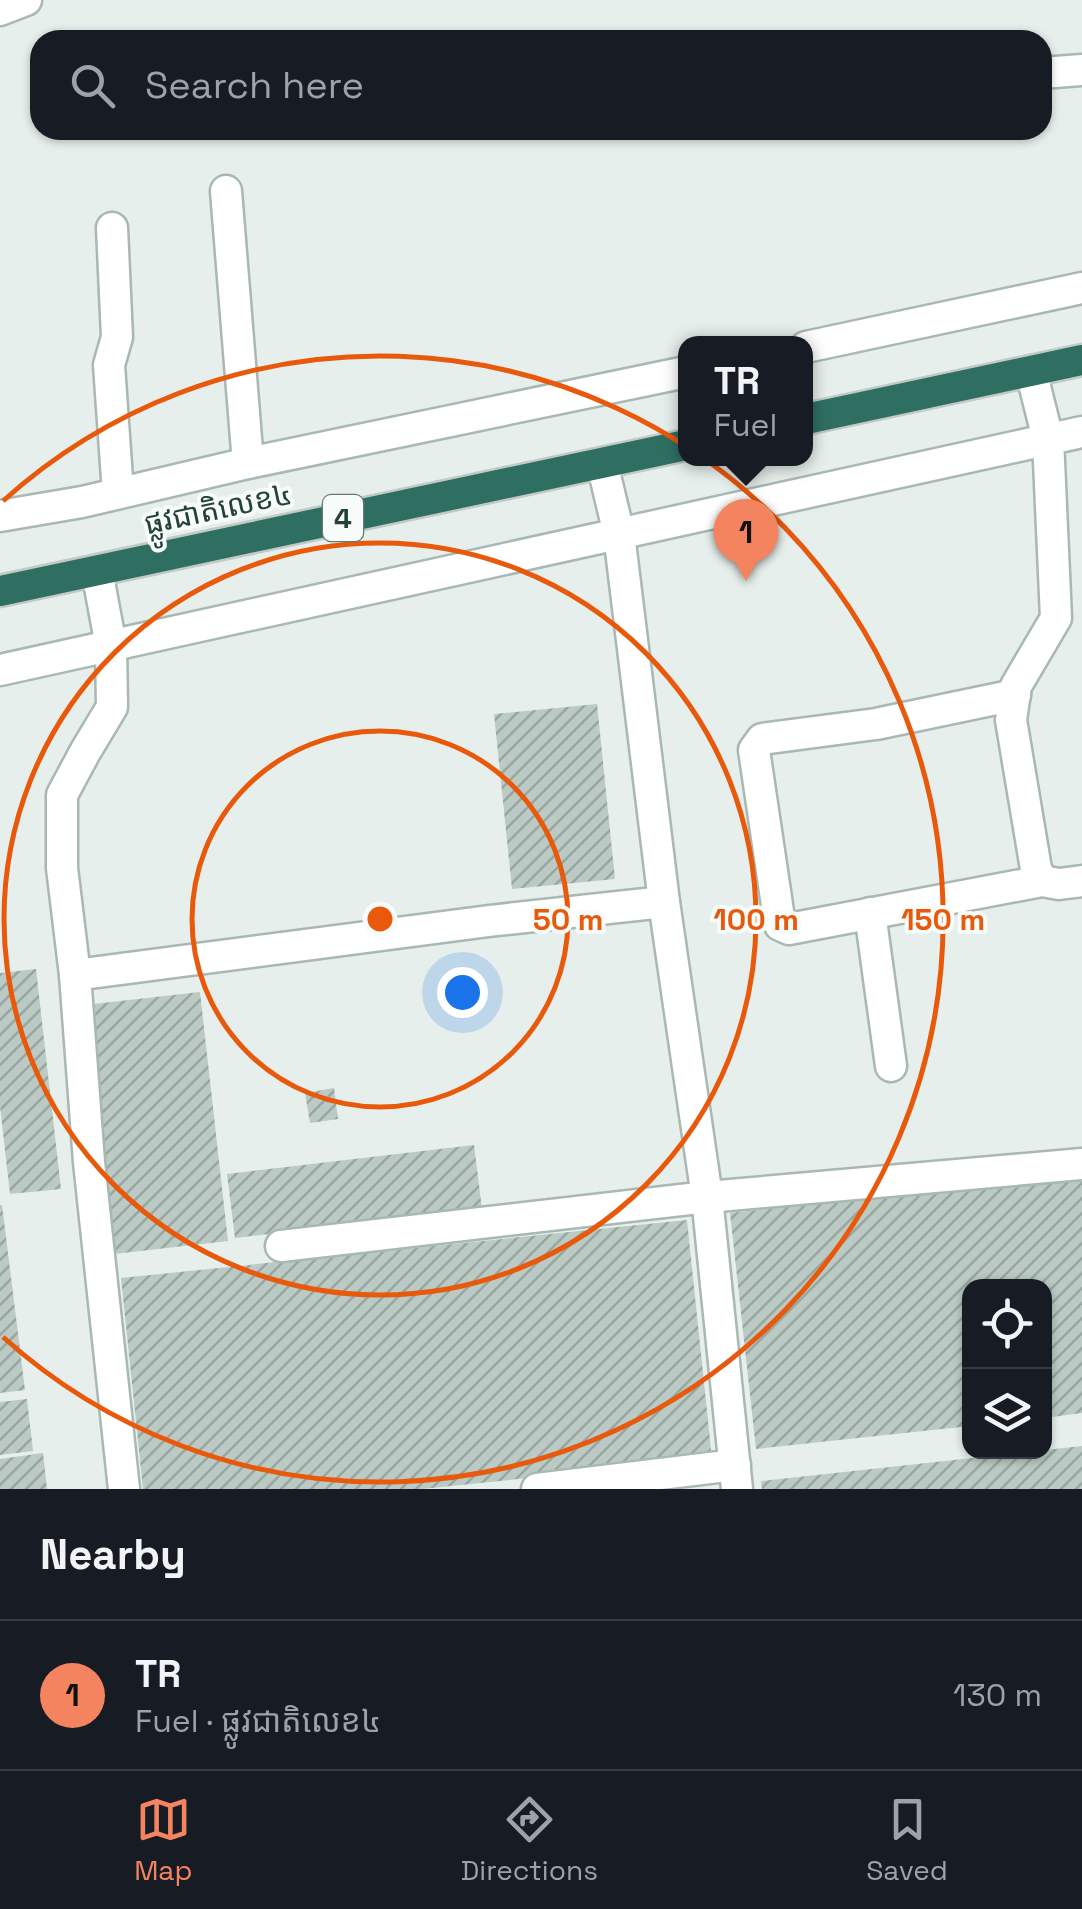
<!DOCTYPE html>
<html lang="en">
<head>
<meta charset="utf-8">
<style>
  body { margin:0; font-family:"Space Grotesk","Noto Sans Khmer",sans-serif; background:#242831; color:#f1f3f6 }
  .controls { position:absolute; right:30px; bottom:30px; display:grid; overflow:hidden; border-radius:20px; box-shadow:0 2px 8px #0004 }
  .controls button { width:90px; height:90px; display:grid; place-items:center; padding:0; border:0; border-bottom:2px solid #363941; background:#171b24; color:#f1f3f6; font:50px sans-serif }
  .you { position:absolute; left:462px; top:992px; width:35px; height:35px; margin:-25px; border:8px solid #fff; border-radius:50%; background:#1a73e8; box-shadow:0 0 0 15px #1a73e833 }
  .badge { display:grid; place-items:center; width:65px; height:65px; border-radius:50%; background:#f4845f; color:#111; font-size:32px; font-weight:700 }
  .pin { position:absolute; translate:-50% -82px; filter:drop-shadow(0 2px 5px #0008) }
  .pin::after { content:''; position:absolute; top:52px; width:35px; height:30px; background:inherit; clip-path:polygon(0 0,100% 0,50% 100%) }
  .popup { position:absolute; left:678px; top:336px; width:135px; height:130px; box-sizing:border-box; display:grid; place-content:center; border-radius:20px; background:#171b24; filter:drop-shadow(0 2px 8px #0005); font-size:32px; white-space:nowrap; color:#9ea1a6 }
  .popup b { font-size:38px; color:#f1f3f6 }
  .popup::after { content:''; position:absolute; left:50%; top:100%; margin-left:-20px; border:20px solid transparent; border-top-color:#171b24 }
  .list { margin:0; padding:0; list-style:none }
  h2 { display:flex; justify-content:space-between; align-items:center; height:130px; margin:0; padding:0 40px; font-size:42px }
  h2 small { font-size:32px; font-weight:400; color:#9ea1a6 }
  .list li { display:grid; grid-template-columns:65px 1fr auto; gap:30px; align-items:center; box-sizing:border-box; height:150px; padding:0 40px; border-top:2px solid #363941 }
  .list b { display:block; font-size:38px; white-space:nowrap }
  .list p { margin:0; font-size:32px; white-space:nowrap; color:#9ea1a6 }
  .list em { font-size:32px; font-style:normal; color:#9ea1a6 }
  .icon { flex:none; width:55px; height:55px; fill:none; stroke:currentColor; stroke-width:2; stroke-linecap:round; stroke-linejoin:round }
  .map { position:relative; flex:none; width:1082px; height:1489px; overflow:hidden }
  .search { position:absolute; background:#171b24; box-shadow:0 2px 8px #0004; left:30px; right:30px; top:30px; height:110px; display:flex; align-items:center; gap:25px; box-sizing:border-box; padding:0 35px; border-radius:30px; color:#9ea1a6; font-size:38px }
  .sheet { height:280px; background:#171b24 }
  nav { display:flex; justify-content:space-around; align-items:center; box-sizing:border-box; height:140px; border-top:2px solid #363941; background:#171b24; font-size:28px; color:#9ea1a6 }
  nav a { display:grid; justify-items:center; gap:5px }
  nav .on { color:#f4845f }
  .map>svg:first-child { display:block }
  .building { fill:url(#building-hatch) }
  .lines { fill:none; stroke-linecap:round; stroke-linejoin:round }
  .minor-casing { stroke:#a8b8b2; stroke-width:35 }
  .highway-casing { stroke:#c2cac8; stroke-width:35 }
  .minor { stroke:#fff; stroke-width:30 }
  .highway { stroke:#2f6f62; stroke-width:30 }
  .ring { fill:none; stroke:#e8590c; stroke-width:5 }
  .labels { text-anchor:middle; stroke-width:8; stroke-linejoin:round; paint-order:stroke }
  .shield { fill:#f7fbf9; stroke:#637a73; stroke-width:2.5 }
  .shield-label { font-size:28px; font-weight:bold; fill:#24423a }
  .street-label { font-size:30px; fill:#24423a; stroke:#f7fbf9 }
  .centre { fill:#e8590c; stroke:#f7fbf9; stroke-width:5 }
  .ring-label { font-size:30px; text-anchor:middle; font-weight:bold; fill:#e8590c; stroke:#f7fbf9; stroke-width:8; stroke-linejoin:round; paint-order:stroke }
</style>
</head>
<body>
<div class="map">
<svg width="1082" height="1489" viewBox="0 0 1082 1489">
  <defs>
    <pattern id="building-hatch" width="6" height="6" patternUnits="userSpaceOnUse" patternTransform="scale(2.5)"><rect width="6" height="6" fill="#bbcac4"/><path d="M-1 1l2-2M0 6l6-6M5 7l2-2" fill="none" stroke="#98a6a0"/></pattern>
  </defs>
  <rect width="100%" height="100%" fill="#e6efeb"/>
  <g class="building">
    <path d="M597 704 615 879 512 889 494 714Z"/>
    <path d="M36 969 61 1189 10 1194 0 1106V973Z"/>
    <path d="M200 992 228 1241 114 1254 85 1005Z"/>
    <path d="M334 1088 338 1119 310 1123 305 1093Z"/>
    <path d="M474 1145 482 1209 235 1238 227 1174Z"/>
    <path d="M1082 1174V1413L1044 1418V1286H970V1426L756 1449 730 1213Z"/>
    <path d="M0 1205H2L25 1390 0 1393Z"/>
    <path d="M687 1220 712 1459 422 1489H143L121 1278Z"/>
    <path d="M27 1399 33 1451 0 1455V1402Z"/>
    <path d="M1082 1446V1489H762L761 1481Z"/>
    <path d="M43 1453 47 1489H0V1459Z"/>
  </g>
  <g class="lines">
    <defs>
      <g id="minor">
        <path d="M0 10 26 0"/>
        <path d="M1042 73 1082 70"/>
        <path d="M226 191 248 463"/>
        <path d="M112 228 117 337 109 365 118 493"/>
        <path d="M806 347 1082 288"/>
        <path d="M1031 371 1048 439 1056 618 1016 686 1011 720 1036 869 1042 881"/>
        <path d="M602 463 619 534 664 902 707 1197 737 1489"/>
        <path d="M0 516 82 502 248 463 686 372"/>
        <path d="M97 571 111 646 112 707 85 752 62 795V868L75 975 89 1162 124 1489"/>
        <path d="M0 670 1082 432"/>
        <path d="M1015 695 876 724 762 739 754 750 780 925 789 929 1042 881 1059 884 1082 881"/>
        <path d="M870 913 891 1066"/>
        <path d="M75 975 489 921 664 902"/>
        <path d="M281 1246 707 1197 1082 1164"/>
        <path d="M537 1489 735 1465"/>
      </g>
      <g id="highway">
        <path d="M806 419 1082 360"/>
        <path d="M0 591 686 445"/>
      </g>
    </defs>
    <use href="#minor" class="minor-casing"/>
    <use href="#highway" class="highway-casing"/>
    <use href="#minor" class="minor"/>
    <use href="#highway" class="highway"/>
  </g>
  <g class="ring">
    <circle cx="380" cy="919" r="188"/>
    <circle cx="380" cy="919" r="376"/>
    <path d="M3 501A563 563 0 1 1 3 1337"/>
  </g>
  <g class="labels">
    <rect class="shield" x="323" y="495" width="40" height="46" rx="8"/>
    <g class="shield-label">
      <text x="343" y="528">4</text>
    </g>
    <g class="street-label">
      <text transform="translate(218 509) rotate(-12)" y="10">ផ្លូវជាតិលេខ៤</text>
    </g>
  </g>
  <circle cx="380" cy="919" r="15" class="centre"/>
  <g class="ring-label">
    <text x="568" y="930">50 m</text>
    <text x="756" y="930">100 m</text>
    <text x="943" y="930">150 m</text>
  </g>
</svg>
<div class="controls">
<button><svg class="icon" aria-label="locate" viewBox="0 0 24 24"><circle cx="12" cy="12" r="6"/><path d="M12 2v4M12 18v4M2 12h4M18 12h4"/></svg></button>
<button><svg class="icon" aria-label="layers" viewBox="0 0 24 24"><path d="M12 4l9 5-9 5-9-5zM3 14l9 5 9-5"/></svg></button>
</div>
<div class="you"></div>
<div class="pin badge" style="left:746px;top:581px">1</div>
<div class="popup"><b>TR</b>Fuel</div>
<div class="search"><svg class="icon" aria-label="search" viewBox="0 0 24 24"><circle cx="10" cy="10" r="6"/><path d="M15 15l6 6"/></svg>Search here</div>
</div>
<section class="sheet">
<h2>Nearby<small></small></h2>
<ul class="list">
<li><span class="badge">1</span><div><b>TR</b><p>Fuel · ផ្លូវជាតិលេខ៤</p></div><em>130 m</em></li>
</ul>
</section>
<nav>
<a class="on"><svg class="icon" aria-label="map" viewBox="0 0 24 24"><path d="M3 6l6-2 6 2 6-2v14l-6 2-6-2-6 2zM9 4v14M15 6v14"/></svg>Map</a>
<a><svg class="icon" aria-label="directions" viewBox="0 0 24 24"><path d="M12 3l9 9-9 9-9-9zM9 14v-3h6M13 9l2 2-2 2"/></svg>Directions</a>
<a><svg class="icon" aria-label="saved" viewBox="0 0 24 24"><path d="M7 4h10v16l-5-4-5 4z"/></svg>Saved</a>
</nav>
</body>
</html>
